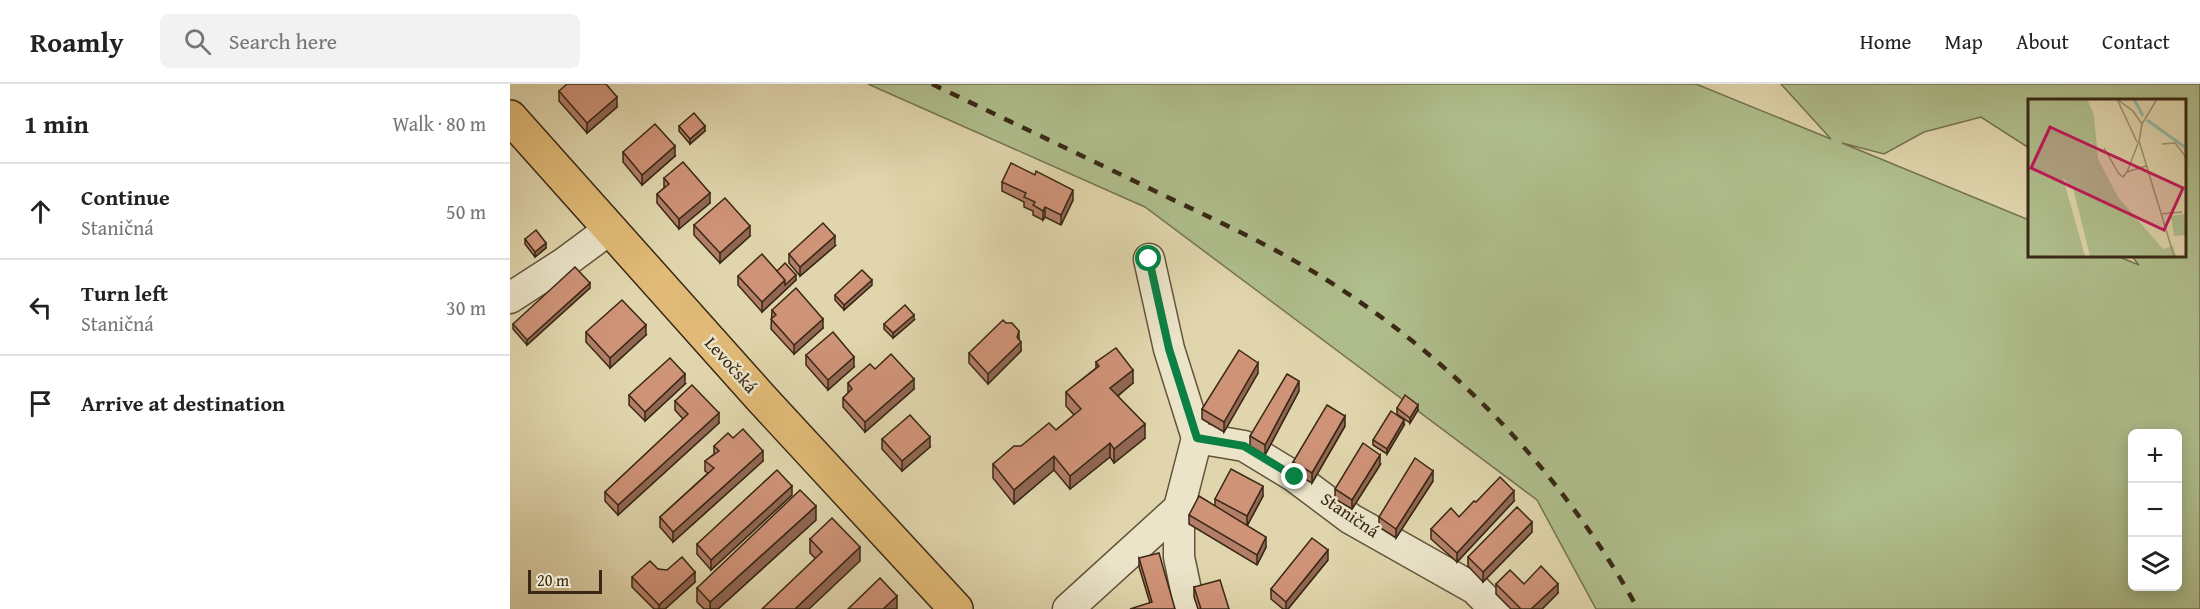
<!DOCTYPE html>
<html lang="en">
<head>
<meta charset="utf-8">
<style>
  body { margin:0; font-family:"Gentium Book Plus",serif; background:#f2f2f2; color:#222 }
  .controls { position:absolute; right:18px; bottom:18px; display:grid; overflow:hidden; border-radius:9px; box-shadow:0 3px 15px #0003 }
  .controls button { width:54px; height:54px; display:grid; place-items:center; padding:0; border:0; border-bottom:2px solid #e0e0e0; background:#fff; color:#222; font:30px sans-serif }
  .scale { position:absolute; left:18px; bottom:15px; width:74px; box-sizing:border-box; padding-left:6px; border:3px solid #392815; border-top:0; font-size:16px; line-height:21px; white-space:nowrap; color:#392815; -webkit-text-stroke:4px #ebe4c9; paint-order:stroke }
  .stop { position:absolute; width:18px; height:18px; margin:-14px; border:4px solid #0b8043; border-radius:50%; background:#fff }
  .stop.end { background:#0b8043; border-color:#fff; box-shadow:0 2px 6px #0008 }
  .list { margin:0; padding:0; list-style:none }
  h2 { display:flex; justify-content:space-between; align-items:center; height:78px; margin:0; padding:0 24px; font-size:26px }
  h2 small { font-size:20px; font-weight:400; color:#767676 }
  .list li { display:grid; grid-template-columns:39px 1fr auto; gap:18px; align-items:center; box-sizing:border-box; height:96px; padding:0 24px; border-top:2px solid #e0e0e0 }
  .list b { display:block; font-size:22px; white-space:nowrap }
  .list p { margin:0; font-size:20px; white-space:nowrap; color:#767676 }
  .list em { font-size:20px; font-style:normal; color:#767676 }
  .icon { flex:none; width:33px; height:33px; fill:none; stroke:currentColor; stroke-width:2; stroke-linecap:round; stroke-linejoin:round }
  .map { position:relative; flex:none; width:1690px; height:525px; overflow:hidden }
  header { display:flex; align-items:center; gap:36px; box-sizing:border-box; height:84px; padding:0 30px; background:#fff; border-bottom:2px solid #e0e0e0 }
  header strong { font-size:28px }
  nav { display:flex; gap:33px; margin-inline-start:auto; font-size:21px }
  .search { width:420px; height:54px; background:#f2f2f2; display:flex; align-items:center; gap:15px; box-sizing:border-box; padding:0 21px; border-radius:9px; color:#767676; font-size:22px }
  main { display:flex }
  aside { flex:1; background:#fff }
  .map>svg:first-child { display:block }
  .green { fill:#afbe8c; stroke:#747350; stroke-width:1.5; fill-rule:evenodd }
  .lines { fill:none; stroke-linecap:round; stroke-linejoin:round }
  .minor-casing { stroke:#63533b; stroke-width:33 }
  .major-casing { stroke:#392815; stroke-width:36 }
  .minor { stroke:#ebe4c9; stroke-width:30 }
  .major { stroke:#e0ba76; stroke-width:33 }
  .rail { stroke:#392815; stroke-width:4.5; stroke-dasharray:10 10; stroke-linecap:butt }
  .wall { fill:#b27e67; stroke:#392815; stroke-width:1.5 }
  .shaded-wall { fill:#916754; stroke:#392815; stroke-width:1.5 }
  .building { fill:#cf9378; stroke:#392815; stroke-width:1.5 }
  .route { stroke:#0b8043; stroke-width:8 }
  .labels { text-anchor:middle; stroke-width:5; stroke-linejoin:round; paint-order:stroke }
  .street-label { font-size:18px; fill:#392815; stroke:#ebe4c9 }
  .inset-river { fill:none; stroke:#94b9a7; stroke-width:3 }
  .inset-road { fill:none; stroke:#9d9070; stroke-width:1.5 }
  .view { fill:#c2185b; fill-opacity:0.15; stroke:#c2185b; stroke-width:3 }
  .inset-edge { fill:none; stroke:#392815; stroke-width:3 }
</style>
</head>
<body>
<header>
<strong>Roamly</strong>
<div class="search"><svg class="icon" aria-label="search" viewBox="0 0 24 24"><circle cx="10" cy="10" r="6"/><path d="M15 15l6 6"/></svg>Search here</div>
<nav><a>Home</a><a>Map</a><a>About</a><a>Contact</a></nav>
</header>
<main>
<aside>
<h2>1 min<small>Walk · 80 m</small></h2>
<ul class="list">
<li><svg class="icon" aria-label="ahead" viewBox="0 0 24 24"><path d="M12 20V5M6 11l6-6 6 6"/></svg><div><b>Continue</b><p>Staničná</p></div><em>50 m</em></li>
<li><svg class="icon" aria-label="left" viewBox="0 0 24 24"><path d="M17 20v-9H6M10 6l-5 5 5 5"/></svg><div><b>Turn left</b><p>Staničná</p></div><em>30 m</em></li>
<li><svg class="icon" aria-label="arrive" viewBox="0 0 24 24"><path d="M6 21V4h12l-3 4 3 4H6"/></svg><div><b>Arrive at destination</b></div></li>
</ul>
</aside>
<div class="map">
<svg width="1690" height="525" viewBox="0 0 1690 525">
  <rect width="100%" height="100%" fill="#e0d5ac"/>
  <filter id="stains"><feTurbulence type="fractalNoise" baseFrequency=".00333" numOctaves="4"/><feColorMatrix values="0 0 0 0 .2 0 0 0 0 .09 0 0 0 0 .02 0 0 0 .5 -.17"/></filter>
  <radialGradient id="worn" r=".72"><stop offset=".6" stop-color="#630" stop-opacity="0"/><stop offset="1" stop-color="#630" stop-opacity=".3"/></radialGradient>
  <path class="green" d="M358 0H1186L1321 55 1271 0H1690V525H1086L1027 416 635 123ZM1519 16H1674V171H1621L1629 181 1605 171H1519V136L1332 59 1374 70 1414 48 1471 33 1519 64ZM1622 350H1668V502H1622Z"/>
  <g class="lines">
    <defs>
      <g id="minor">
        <path d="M639 175 659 265 687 354"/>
        <path d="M0 214 54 179 100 145"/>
        <path d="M669 424 687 354 734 362 785 393 841 435 965 505 985 525"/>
        <path d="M558 525 669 424V473L680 525"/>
      </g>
      <path id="major" d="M0 33 251 314 446 525"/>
    </defs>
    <use href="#minor" class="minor-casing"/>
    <use href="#major" class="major-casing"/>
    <use href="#minor" class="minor"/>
    <use href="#major" class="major"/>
    <path class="rail" d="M422 0C499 37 575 73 651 110 718 142 786 173 847 216 964 296 1059 401 1128 525"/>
  </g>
  <g class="wall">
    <path d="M49 7 107 23 77 49 49 17Z"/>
    <path d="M169 42 195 47 180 60 169 47Z"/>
    <path d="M113 68 165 72 132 101 113 78Z"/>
    <path d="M154 94 200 119 169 145 147 119V110L154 104Z"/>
    <path d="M492 98 563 116 551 141 535 133 533 136 523 131V127L514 123V118L492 107Z"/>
    <path d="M184 141 240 152 210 179 184 151Z"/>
    <path d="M15 155 36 164 25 173 15 160Z"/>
    <path d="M325 162 290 192 279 179V170Z"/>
    <path d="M267 187 286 196 252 228 228 201V192Z"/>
    <path d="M362 201 334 226 325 216V211Z"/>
    <path d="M80 204 17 261 3 245V240Z"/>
    <path d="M262 226 313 244 284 270 261 245Z"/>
    <path d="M404 236 383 254 374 245V240Z"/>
    <path d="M76 248 136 251 100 284 76 258Z"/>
    <path d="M509 255 511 267 478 300 459 279V269Z"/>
    <path d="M296 271 344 283 318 306 296 281Z"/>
    <path d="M586 278 623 299 608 312 635 354 604 379 600 373 560 405 544 386 504 420 483 394V380L511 362 546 346 564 331 556 322V308L586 284Z"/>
    <path d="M365 285 404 305 355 348 333 323V314L338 309V299Z"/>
    <path d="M748 289 714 348 692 335V325Z"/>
    <path d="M175 300 135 337 119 321V311Z"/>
    <path d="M789 307 755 371 740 362V352Z"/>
    <path d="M165 317 209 339 108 431 95 417V408L173 335 165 326Z"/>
    <path d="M887 324 908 326 900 339 887 330Z"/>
    <path d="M894 341 877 370 863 361V356Z"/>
    <path d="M835 342 802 399 783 388V378Z"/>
    <path d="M223 354 253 377 163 458 150 443V433L198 389 195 387V377L204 370V362Z"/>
    <path d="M372 355 420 363 392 387 372 365Z"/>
    <path d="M870 381 842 425 825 415V405Z"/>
    <path d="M923 397 886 454 869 443V433Z"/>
    <path d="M282 411 201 486 187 470V460Z"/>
    <path d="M753 412 737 442 756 463 747 481 679 440V431L705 422V415Z"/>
    <path d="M1004 417 947 478 921 455V445L949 433 966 418Z"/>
    <path d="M306 436 208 525H194L187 518V504Z"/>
    <path d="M1022 448 973 498 958 482V473Z"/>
    <path d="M300 455 350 477 305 474 300 469Z"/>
    <path d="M629 474 665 525 640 519 629 483Z"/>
    <path d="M818 476 778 525H773L761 515V505Z"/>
    <path d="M148 485 185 498 155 525H144L122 503V493Z"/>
    <path d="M986 500H1014L1048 509 1032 525H1001L986 510Z"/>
    <path d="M684 503 719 525H688L684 513Z"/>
  </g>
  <g class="shaded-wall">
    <path d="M107 13V23L77 49V39Z"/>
    <path d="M195 42V47L180 60V55Z"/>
    <path d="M165 62V72L132 101V91Z"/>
    <path d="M563 106V116L551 141V131Z"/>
    <path d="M200 109V119L169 145V135Z"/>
    <path d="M535 123V133L533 136V127Z"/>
    <path d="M240 142V152L210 179V169Z"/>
    <path d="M325 152V162L290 192V183Z"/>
    <path d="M36 159V164L25 173V168Z"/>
    <path d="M286 191V196L252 228V218L275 196Z"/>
    <path d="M362 196V201L334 226V221Z"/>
    <path d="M80 199V204L17 261V256Z"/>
    <path d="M404 231V236L383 254V249Z"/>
    <path d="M313 235V244L284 270V261Z"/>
    <path d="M136 241V251L100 284V274Z"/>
    <path d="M509 247V257L511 258V267L478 300V290L507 253Z"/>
    <path d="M344 273V283L318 306V296Z"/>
    <path d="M748 279V289L714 348V338Z"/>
    <path d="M623 286V299L600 318V304Z"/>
    <path d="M175 290V300L135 337V328Z"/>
    <path d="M404 295V305L355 348V338Z"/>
    <path d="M789 297V307L755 371V361Z"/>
    <path d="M908 321V326L900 339V334Z"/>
    <path d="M209 329V339L108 431V421Z"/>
    <path d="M835 332V342L802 399V389Z"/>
    <path d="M894 336V341L877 370V365Z"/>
    <path d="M635 340V354L604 379V365Z"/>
    <path d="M420 353V363L392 387V377Z"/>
    <path d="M600 359V373L560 405V392Z"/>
    <path d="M253 367V377L163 458V448Z"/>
    <path d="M870 371V381L842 425V416Z"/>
    <path d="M544 372V386L504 420V406Z"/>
    <path d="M923 387V397L886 454V445Z"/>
    <path d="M282 402V411L201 486V476Z"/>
    <path d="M753 402V412L737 442V432Z"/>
    <path d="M1004 407V417L947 478V469Z"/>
    <path d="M306 422V436L208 525H200V518Z"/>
    <path d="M1022 438V448L973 498V488Z"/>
    <path d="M756 453V463L747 481V471Z"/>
    <path d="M350 463V477L299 525H285Z"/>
    <path d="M818 466V476L778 525H776V518Z"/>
    <path d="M185 488V498L155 525H149V521Z"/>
    <path d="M1048 500V509L1032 525H1021Z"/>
    <path d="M387 512V525H373Z"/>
  </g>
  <g class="building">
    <path d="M57 0H96L107 13 77 39 49 7Z"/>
    <path d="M184 29 195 42 180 55 169 42Z"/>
    <path d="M145 40 165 62 132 91 113 68Z"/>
    <path d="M173 78 200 109 169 135 147 110 159 100 154 94Z"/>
    <path d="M501 79 525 91 526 87 563 106 551 131 535 123 533 127 523 121 525 118 514 113 516 109 492 98Z"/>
    <path d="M215 114 240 142 210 169 184 141Z"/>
    <path d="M313 139 325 152 290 183 279 170Z"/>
    <path d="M26 146 36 159 25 168 15 155Z"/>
    <path d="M252 170 275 196 252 218 228 192Z"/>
    <path d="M275 179 286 191 275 201V196L267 187Z"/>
    <path d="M65 183 80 199 17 256 3 240Z"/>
    <path d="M352 186 362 196 334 221 325 211Z"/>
    <path d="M286 204 313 235 284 261 261 235 266 231 262 226Z"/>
    <path d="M112 216 136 241 100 274 76 248Z"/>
    <path d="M395 221 404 231 383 249 374 240Z"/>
    <path d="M493 236 496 239H502L509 247 507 253 511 258 478 290 459 269Z"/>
    <path d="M323 248 344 273 318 296 296 271Z"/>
    <path d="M606 264 623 286 600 304 635 340 604 365 600 359 560 392 544 372 504 406 483 380 504 362H511L539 339 546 346 571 325 556 308 589 282 586 278Z"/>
    <path d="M729 266 748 279 714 338 692 325Z"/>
    <path d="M381 270 404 295 355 338 333 314 342 305 338 299 360 280 365 285Z"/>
    <path d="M160 274 175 290 135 328 119 311Z"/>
    <path d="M777 290 789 297 755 361 740 352Z"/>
    <path d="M182 301 209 329 108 421 95 408 178 330 165 317Z"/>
    <path d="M895 311 908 321 900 334 887 324Z"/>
    <path d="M817 321 835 332 802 389 783 378Z"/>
    <path d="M881 327 894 336 877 365 863 356Z"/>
    <path d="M400 331 420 353 392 377 372 355Z"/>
    <path d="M233 345 253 367 163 448 150 433 204 384 195 377 209 367 204 362 218 349 223 354Z"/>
    <path d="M853 359 870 371 842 416 825 405Z"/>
    <path d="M905 374 923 387 886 445 869 433Z"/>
    <path d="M721 385 753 402 737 432 705 415Z"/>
    <path d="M267 386 282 402 201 476 187 460Z"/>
    <path d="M990 393 1004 407 947 469 921 445 941 424 949 433 964 417 966 418Z"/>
    <path d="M290 406 306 422 200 518 187 504Z"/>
    <path d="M689 412 756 453 747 471 679 431Z"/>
    <path d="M1007 423 1022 438 973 488 958 473Z"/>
    <path d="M322 434 350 463 285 525H252L312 468 300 455Z"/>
    <path d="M802 454 818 466 776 518 761 505Z"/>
    <path d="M649 469 665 525H620L642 518 629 474Z"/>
    <path d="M172 473 185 488 149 521 122 493 140 477 148 485 157 486Z"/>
    <path d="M1031 482 1048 500 1021 525H1011L986 500 1000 486 1014 500Z"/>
    <path d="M370 494 387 512 373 525H338Z"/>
    <path d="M710 496 719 525H691L684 503Z"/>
  </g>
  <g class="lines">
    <path class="route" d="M639 175 659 265 687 354 734 362 785 393"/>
  </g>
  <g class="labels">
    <g class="street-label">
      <text transform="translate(221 281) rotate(48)" y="6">Levočská</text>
      <text transform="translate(840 431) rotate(34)" y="6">Staničná</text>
    </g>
  </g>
  <g transform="translate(1518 15)">
    <rect width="158" height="158" fill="#e0d5ac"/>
    <path d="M0 0H59L66 16 70 60 90 98 135 150 145 147 148 157H62L45 89 35 79 57 157H0ZM157 115V136L146 137 143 117Z" fill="#afbe8c"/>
    <path class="inset-river" d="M106 0 115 17M119 21 158 49"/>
    <path class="inset-road" d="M89 0 109 43M129 0 114 25 111 42 146 157M90 1 105 12 114 25M111 42 99 73 118 67M134 45 147 44 158 58M76 49 91 75 95 78 99 73M133 115 154 113"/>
    <path class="view" d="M22 28 155 89 136 131 3 69Z"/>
    <rect width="158" height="158" class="inset-edge"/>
  </g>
  <rect width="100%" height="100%" filter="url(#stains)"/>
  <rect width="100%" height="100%" fill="url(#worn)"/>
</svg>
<div class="controls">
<button>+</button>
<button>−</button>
<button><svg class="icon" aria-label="layers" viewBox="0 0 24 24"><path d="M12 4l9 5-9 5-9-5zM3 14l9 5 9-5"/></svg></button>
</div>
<div class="scale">20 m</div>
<div class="stop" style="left:639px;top:175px"></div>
<div class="stop end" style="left:785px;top:393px"></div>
</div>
</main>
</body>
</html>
